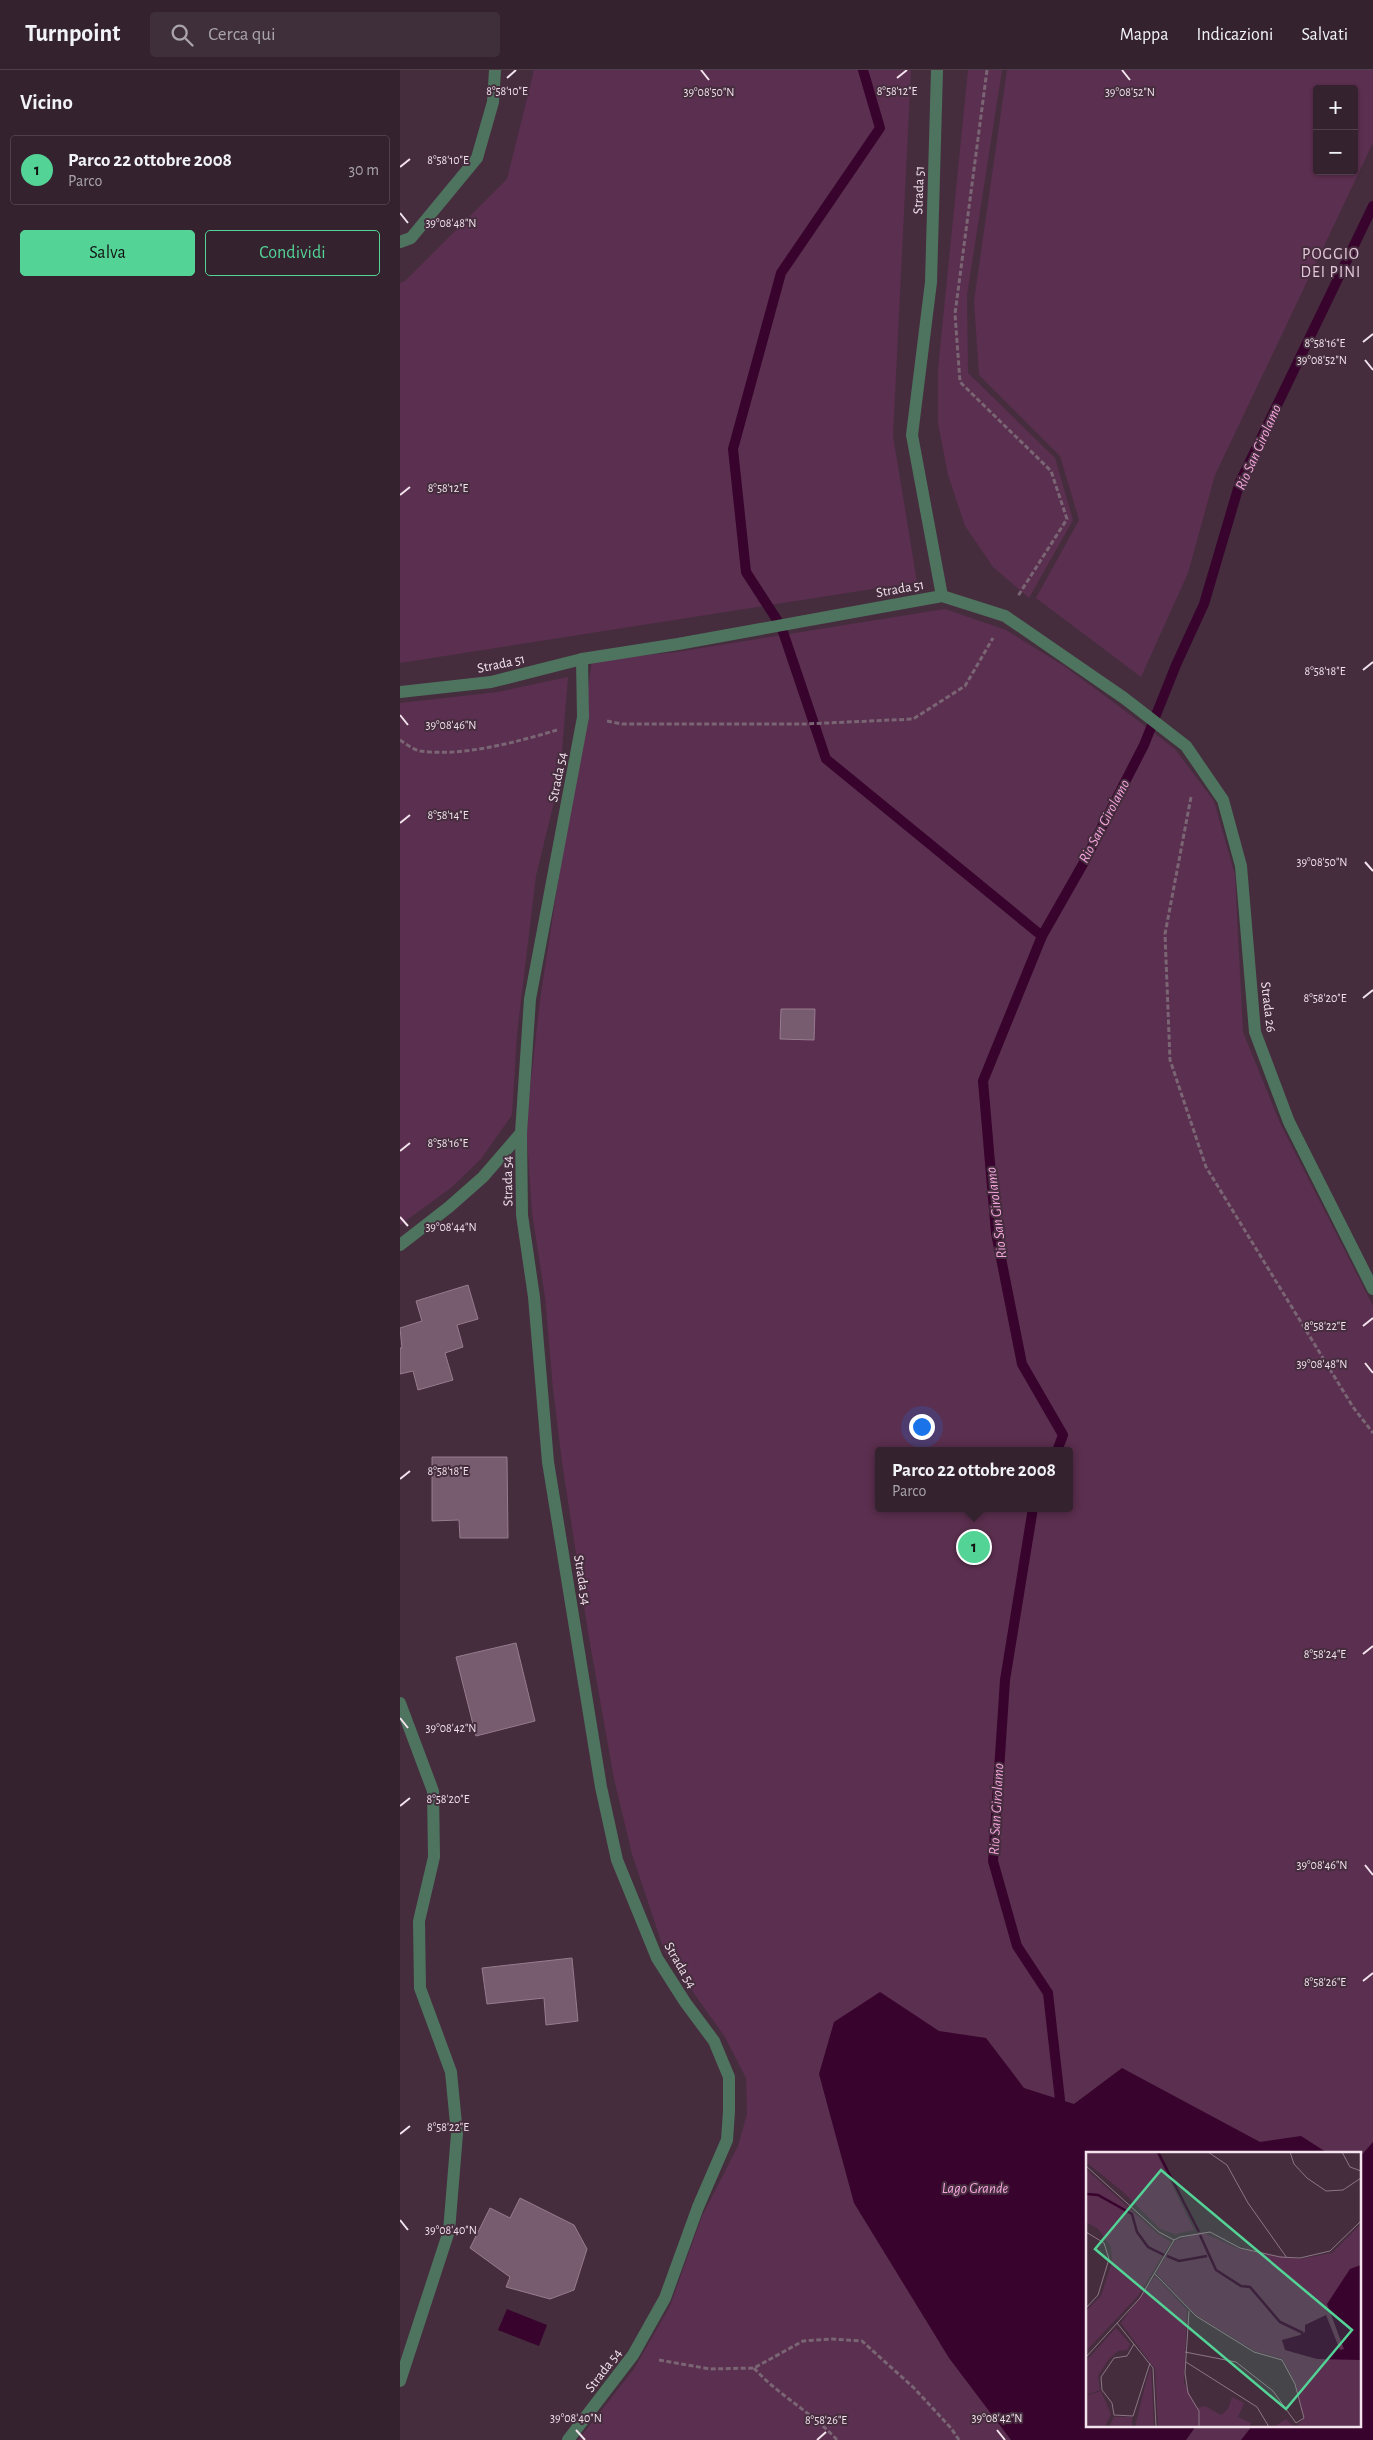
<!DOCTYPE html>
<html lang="it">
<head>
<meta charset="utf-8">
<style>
  body { margin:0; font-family:"Alegreya Sans",sans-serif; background:#3f2f3a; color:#f1f3f6 }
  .controls { position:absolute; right:15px; top:15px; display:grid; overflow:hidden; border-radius:5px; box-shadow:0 1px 4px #0004 }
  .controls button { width:45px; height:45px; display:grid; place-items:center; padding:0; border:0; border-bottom:1px solid #4e3f4a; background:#34222e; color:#f1f3f6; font:25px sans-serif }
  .you { position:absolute; left:521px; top:1356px; width:18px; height:18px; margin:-12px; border:4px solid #fff; border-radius:50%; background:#1a73e8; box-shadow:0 0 0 8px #1a73e833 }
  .badge { display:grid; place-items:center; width:32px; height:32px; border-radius:50%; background:#53d396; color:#111; font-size:16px; font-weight:700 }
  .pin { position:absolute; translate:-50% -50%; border:2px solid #fff; box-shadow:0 1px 5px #0006 }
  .popup { position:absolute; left:475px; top:1377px; width:198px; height:65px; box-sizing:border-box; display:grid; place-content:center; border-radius:5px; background:#34222e; filter:drop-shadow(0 1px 4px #0005); font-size:16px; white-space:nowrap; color:#a9a4aa }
  .popup b { font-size:19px; color:#f1f3f6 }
  .popup::after { content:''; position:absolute; left:50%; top:100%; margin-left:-10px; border:10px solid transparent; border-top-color:#34222e }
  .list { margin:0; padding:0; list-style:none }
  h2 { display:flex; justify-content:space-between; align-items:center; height:65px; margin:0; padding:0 20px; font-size:21px }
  h2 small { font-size:16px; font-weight:400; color:#a9a4aa }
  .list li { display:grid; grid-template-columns:32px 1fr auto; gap:15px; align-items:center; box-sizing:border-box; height:70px; margin:0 10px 10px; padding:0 10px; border:1px solid #4e3f4a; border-radius:5px }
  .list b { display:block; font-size:19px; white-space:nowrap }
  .list p { margin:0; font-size:16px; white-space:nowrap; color:#a9a4aa }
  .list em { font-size:16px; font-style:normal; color:#a9a4aa }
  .actions { display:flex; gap:10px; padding:15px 20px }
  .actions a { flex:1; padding:11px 0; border:1px solid #53d396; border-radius:5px; text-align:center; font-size:18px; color:#53d396 }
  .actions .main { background:#53d396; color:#111 }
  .icon { flex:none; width:28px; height:28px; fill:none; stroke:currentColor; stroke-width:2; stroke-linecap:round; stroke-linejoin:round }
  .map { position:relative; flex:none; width:973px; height:2370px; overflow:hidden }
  header { display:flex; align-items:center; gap:30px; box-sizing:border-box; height:70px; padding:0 25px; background:#34222e; border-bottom:1px solid #4e3f4a }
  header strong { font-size:24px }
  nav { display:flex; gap:28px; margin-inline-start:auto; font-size:18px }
  .search { width:350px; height:45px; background:#3f2f3a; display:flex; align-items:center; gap:12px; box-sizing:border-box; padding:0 18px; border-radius:5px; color:#a9a4aa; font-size:19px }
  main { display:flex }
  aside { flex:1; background:#34222e }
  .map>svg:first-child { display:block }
  .green { fill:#5b2f4f; fill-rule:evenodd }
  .water { fill:#38032d }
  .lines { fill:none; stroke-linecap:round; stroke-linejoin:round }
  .stream { stroke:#38032d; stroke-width:10 }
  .building { fill:#765c6e; stroke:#977b8e }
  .path { stroke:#7a6574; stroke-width:3; stroke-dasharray:5 2.5; stroke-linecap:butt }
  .minor { stroke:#4e745f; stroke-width:12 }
  .ticks { fill:none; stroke:#f2e3ed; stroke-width:2 }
  .labels { text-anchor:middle; stroke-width:4; stroke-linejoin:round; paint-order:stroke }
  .street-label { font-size:14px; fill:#f2e3ed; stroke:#452d3e }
  .water-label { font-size:15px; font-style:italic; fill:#f5a4dd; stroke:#452d3e }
  .quarter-label { font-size:16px; letter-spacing:1px; fill:#e4c6da; stroke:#452d3e }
  .inset-river { fill:none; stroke:#38032d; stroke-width:2.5 }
  .inset-road { fill:none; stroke:#8a7684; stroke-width:1 }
  .view { fill:#53d396; fill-opacity:0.15; stroke:#53d396; stroke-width:2.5 }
  .inset-edge { fill:none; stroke:#f2e3ed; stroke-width:2.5 }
  .ticks-label { font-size:12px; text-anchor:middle; fill:#f2e3ed; stroke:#452d3e; stroke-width:4; stroke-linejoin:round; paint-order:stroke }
</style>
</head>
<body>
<header>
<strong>Turnpoint</strong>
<div class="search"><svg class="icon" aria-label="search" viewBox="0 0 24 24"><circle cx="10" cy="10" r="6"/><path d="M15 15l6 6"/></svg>Cerca qui</div>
<nav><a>Mappa</a><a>Indicazioni</a><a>Salvati</a></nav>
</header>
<main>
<aside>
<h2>Vicino<small></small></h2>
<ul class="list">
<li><span class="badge">1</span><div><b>Parco 22 ottobre 2008</b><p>Parco</p></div><em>30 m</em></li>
</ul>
<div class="actions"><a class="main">Salva</a><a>Condividi</a></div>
</aside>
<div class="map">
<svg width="973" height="2370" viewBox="0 0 973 2370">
  <rect width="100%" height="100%" fill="#452d3e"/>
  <g class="green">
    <path d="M134 0H511L493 366 517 512 0 593V213L5 211 107 109Z"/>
    <path d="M568 0H602L567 225 568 303 655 388 673 450 629 528 593 497 565 456 548 405 538 353V299Z"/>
    <path d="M607 0H973V73L815 405 788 503 741 607 636 528 679 450 660 386 579 305 574 231ZM917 19H954V101H917Z"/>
    <path d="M545 539 606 560 664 596 716 634 775 679 814 731 835 805 843 962 880 1053 973 1236V2370H178L234 2299 270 2236 302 2146 338 2076 347 2044 346 2008 325 1967 265 1883 232 1784 214 1709 188 1562 162 1392 153 1319 145 1227 132 1143 126 1054 140 930 192 591 277 582ZM479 1381H669V1438H479ZM687 2084H959V2356H687Z"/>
    <path d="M168 607 160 707 136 806 117 964 112 1045 81 1089 52 1117 0 1155V633L98 622Z"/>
  </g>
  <g class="water">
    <path d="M480 1922 539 1961 586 1968 624 2018 674 2034 722 1998 860 2072 901 2066 926 2082 687 2084V2356H796L786 2370H611L549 2288 454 2133 419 2004 434 1952Z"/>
    <path d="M973 2072V2370H841L852 2356H959V2088Z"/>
    <path d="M107 2239 147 2255 139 2276 98 2260Z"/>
  </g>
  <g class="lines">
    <g class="stream">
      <path d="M463 0 480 58 381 203 333 379 346 502 381 556 426 689 642 866"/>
      <path d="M657 1381 663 1365 622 1294 596 1163 583 1011 642 866 683 794 744 675 776 595 804 534 840 412 973 136"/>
      <path d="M633 1438 605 1610 593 1791 617 1876 648 1923 660 2030"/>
    </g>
  </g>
  <g class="building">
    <path d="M381 939H415L414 970 380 969Z"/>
    <path d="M68 1215 78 1249 57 1255 63 1277 45 1283 53 1310 18 1320 13 1301 0 1304V1278H2L0 1258 22 1251 16 1231Z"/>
    <path d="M32 1387H107L108 1468H60L59 1450 32 1451Z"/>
    <path d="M116 1573 135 1651 76 1666 56 1587Z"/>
    <path d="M172 1888 178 1951 146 1955 144 1928 87 1934 82 1898Z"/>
    <path d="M120 2128 174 2155 187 2179 174 2220 150 2229 106 2217 110 2207 70 2178 90 2138 110 2148Z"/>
  </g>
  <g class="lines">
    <g class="path">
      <path d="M587 0 555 244 560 312 651 401 667 449 618 526"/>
      <path d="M207 651 222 654H405L513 649 565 616 593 568"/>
      <path d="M0 670C6 674 14 680 20 681 62 687 117 672 157 660"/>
      <path d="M791 727 765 864 770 990 806 1097 953 1337 973 1363"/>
      <path d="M259 2290 310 2299 354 2298 403 2271 433 2269 462 2271 514 2318 551 2358 559 2370"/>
      <path d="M354 2298C380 2327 412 2342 437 2370"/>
    </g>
    <g class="minor">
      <path d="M537 0 531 212 512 365 542 526"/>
      <path d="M0 172 11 168 77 88 93 32 95 0"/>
      <path d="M0 622 91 612 182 589 278 574 542 526 605 546 724 628 786 676 823 730 841 796 855 962 889 1052 973 1219"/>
      <path d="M0 1175 49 1137 83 1107 121 1063"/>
      <path d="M0 1633 33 1721 34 1787 19 1851 20 1918 51 2002 57 2064 49 2161 0 2311"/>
      <path d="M168 2370 233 2285 265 2228 298 2137 327 2070 329 2041V2007L314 1971 285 1932 257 1888 217 1790 201 1717 148 1392 134 1227 122 1145 121 1063 130 929 183 647 182 589"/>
    </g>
  </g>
  <path class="ticks" d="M301 0 309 10M722 0 730 10M107 8 116 0M497 8 507 0M0 97 10 89M0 143 8 153M963 272 973 264M965 290 973 300M0 425 10 417M963 600 973 592M0 645 8 655M0 753 10 745M965 792 973 801M963 928 973 920M0 1081 10 1073M0 1147 8 1156M963 1256 973 1248M965 1293 973 1303M0 1409 10 1401M963 1584 973 1576M0 1648 8 1658M0 1736 10 1728M965 1795 973 1805M963 1911 973 1903M0 2064 10 2056M0 2150 8 2160M176 2360 185 2370M597 2360 605 2370M417 2370 426 2362"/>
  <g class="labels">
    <g class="street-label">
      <text transform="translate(518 120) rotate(-88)" y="5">Strada 51</text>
      <text transform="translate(500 518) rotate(-10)" y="5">Strada 51</text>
      <text transform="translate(101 593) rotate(-12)" y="5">Strada 51</text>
      <text transform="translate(157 707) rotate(-79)" y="5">Strada 54</text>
      <text transform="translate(869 937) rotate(83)" y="5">Strada 26</text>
      <text transform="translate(107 1111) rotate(-91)" y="5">Strada 54</text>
      <text transform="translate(183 1510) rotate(81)" y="5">Strada 54</text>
      <text transform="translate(281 1895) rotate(60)" y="5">Strada 54</text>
      <text transform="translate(203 2300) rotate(-53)" y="5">Strada 54</text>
    </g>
    <g class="water-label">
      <text transform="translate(858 377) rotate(-66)" y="5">Rio San Girolamo</text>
      <text transform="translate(704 751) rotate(-62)" y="5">Rio San Girolamo</text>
      <text transform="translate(596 1143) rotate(-97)" y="5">Rio San Girolamo</text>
      <text transform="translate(596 1739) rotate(-87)" y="5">Rio San Girolamo</text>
      <text x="575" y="2123">Lago Grande</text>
    </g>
    <g class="quarter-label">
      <text x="931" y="189">POGGIO<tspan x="931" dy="18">DEI PINI</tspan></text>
    </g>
  </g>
  <g transform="translate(686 2082)">
    <rect width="275" height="275" fill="#452d3e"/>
    <path d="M0 0H70L108 78 89 82 74 77 37 40 0 10ZM0 17 72 82 85 90 52 144 0 199V159L15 144 26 110 25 95 12 77 0 70ZM275 72V275H188L200 267 206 273 211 274 218 266 210 233 197 207 169 199 110 163 70 121 89 89 116 80 153 97 213 107 246 101ZM69 124 101 158 98 230 111 256 119 254 135 263 142 257 146 245 158 251 152 265 165 271 163 275H72L69 217 35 171ZM30 176 44 192 41 198 32 199 22 208 12 224 14 238 0 243V209ZM65 215 68 275H49L60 230ZM15 239 25 262 19 275H0V244ZM28 265H46V275H23Z" fill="#5b2f4f"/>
    <path d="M275 113V208L231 207 199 198 196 188 214 183 219 180V173L240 163 254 198 258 197 241 152 264 117Z" fill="#38032d"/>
    <path class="inset-river" d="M72 0 113 80M0 42 12 43 46 62 51 80 62 95 78 103M114 83 130 118 155 134 164 135 194 170 217 181M81 104 93 109 121 104"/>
    <path class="inset-road" d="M98 0H119M122 0 141 13 162 51 201 106M204 0 208 12 221 26 240 39 257 38 275 26M256 0 264 15 275 19M0 14 73 80 88 88M0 80 18 91 23 107 12 143 0 156M69 122 110 164 168 200 196 208 209 232 218 266 210 271 187 239 150 210 99 200M103 159 99 221 102 241 113 259V275M31 171 67 216 70 275M0 205 54 146 88 88 94 85 124 80 154 96 194 105 214 106 244 99 275 69M100 210 171 255 183 275M28 263 26 251 16 238 15 225 28 206 41 204 48 192M28 263 47 264 64 211"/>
    <path class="view" d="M75 18 266 178 200 257 9 97Z"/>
    <rect width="275" height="275" class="inset-edge"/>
  </g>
  <g class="ticks-label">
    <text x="107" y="25">8°58'10"E</text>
    <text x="497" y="25">8°58'12"E</text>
    <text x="309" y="26">39°08'50"N</text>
    <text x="730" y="26">39°08'52"N</text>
    <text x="48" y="94">8°58'10"E</text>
    <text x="51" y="157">39°08'48"N</text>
    <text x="925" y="277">8°58'16"E</text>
    <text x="922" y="294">39°08'52"N</text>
    <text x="48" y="422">8°58'12"E</text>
    <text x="925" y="605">8°58'18"E</text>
    <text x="51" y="659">39°08'46"N</text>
    <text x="48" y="749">8°58'14"E</text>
    <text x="922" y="796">39°08'50"N</text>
    <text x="925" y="932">8°58'20"E</text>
    <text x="48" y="1077">8°58'16"E</text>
    <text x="51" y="1161">39°08'44"N</text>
    <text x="925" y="1260">8°58'22"E</text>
    <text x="922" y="1298">39°08'48"N</text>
    <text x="48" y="1405">8°58'18"E</text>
    <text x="925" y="1588">8°58'24"E</text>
    <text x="51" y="1662">39°08'42"N</text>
    <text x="48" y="1733">8°58'20"E</text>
    <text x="922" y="1799">39°08'46"N</text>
    <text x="925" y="1916">8°58'26"E</text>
    <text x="48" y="2061">8°58'22"E</text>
    <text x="51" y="2164">39°08'40"N</text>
    <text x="176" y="2352">39°08'40"N</text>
    <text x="597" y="2352">39°08'42"N</text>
    <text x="426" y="2354">8°58'26"E</text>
  </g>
</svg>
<div class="controls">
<button>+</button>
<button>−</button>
</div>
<div class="you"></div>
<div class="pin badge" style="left:574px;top:1477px">1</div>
<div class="popup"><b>Parco 22 ottobre 2008</b>Parco</div>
</div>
</main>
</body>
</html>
